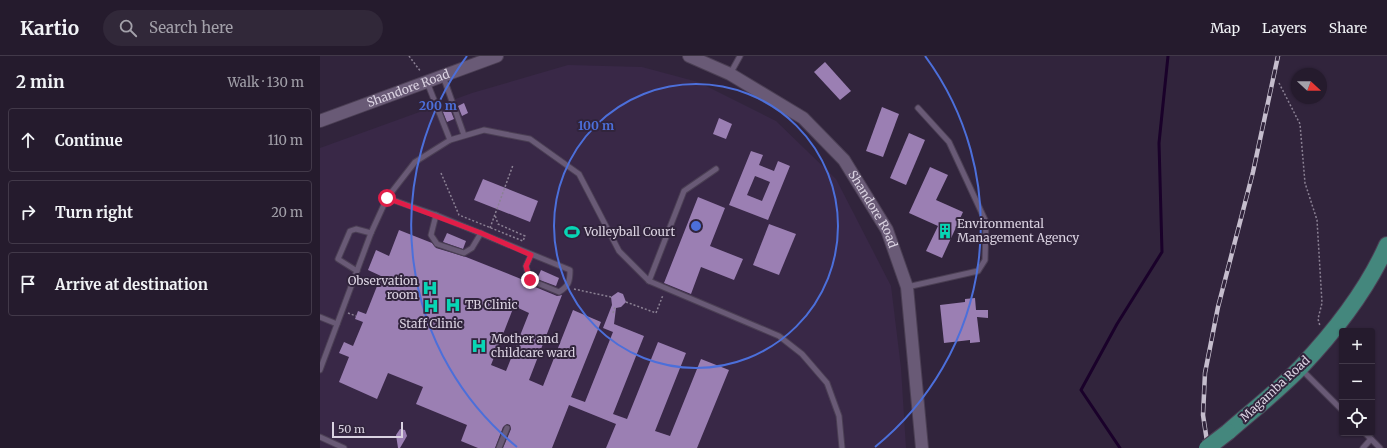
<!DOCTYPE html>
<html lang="en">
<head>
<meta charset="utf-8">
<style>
  body { margin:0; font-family:Merriweather,serif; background:#312839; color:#f1f3f6 }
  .controls { position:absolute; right:12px; bottom:12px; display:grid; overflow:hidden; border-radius:4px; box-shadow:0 1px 3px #0004 }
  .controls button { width:36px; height:36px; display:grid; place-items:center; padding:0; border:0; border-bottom:1px solid #423949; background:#251b2d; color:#f1f3f6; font:20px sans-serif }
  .compass { position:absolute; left:971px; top:12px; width:36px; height:36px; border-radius:50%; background:#251b2d; box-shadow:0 1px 3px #0004; rotate:111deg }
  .scale { position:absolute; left:12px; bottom:10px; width:71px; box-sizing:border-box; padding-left:4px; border:2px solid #dad2e1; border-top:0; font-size:11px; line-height:14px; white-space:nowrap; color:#dad2e1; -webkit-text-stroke:3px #31243c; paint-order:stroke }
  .stop { position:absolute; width:12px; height:12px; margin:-9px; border:3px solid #e11d48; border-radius:50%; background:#fff }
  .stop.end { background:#e11d48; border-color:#fff; box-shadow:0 1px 4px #0008 }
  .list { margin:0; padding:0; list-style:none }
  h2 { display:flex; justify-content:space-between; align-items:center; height:52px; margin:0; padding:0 16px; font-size:17px }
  h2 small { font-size:13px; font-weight:400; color:#a3a1aa }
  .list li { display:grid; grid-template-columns:26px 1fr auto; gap:12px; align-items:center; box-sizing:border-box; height:64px; margin:0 8px 8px; padding:0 8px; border:1px solid #423949; border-radius:4px }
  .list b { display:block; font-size:15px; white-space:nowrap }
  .list em { font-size:13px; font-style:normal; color:#a3a1aa }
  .icon { flex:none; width:22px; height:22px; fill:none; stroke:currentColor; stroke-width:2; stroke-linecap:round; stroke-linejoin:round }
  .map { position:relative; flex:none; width:1067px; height:392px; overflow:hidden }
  header { display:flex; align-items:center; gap:24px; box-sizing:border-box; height:56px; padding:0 20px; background:#251b2d; border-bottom:1px solid #423949 }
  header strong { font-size:19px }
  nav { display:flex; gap:22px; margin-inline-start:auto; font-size:14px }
  .search { width:280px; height:36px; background:#312839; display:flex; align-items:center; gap:10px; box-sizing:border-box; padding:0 14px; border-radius:22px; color:#a3a1aa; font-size:15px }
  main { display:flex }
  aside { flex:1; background:#251b2d }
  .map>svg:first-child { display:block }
  .built { fill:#392847 }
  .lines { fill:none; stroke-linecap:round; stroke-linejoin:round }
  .stream { stroke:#1a012a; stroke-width:3 }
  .building { fill:#9b7fb3; fill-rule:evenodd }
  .service-casing { stroke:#4b3f54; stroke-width:7 }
  .tertiary-casing { stroke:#4b3f54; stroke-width:14 }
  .trunk-casing { stroke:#4b3f54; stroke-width:18 }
  .path { stroke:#8b8194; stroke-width:1.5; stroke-dasharray:2 2; stroke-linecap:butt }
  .service { stroke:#695a76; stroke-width:5 }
  .tertiary { stroke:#695a76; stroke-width:12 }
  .trunk { stroke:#44877d; stroke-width:16 }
  .rail-casing { stroke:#c5bdcd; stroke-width:4.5 }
  .rail { stroke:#31243c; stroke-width:3; stroke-dasharray:9; stroke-linecap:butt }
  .trunk-bridge-casing { stroke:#4b3f54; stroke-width:18; stroke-linecap:butt }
  .trunk-bridge { stroke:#44877d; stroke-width:16 }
  .route { stroke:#e11d48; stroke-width:5 }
  .ring { fill:none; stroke:#4c6fda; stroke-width:2 }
  .labels { text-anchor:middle; stroke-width:4; stroke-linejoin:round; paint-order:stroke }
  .street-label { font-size:12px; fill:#dad2e1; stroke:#31243c }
  .poi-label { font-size:12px; fill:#dad2e1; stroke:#31243c; text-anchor:start }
  .centre { fill:#4c6fda; stroke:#31243c; stroke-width:2 }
  .ring-label { font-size:12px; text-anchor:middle; font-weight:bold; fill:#4c6fda; stroke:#31243c; stroke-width:4; stroke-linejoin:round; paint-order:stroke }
</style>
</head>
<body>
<header>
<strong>Kartio</strong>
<div class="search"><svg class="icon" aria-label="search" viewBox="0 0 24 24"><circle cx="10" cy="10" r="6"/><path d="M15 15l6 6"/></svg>Search here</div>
<nav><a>Map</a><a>Layers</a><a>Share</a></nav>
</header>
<main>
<aside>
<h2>2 min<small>Walk · 130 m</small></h2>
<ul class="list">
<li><svg class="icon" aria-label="ahead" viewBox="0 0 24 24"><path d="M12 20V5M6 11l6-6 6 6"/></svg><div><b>Continue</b></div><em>110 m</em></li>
<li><svg class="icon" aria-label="right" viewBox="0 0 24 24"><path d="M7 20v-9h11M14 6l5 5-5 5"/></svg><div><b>Turn right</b></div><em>20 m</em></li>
<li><svg class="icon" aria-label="arrive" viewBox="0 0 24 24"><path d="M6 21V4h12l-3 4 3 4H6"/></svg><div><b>Arrive at destination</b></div></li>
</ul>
</aside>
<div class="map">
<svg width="1067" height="392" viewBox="0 0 1067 392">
  <rect width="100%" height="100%" fill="#31243c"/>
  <path class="built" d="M248 9 322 11 378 26 456 65 516 123 571 230 581 312 586 392H0V92L152 37Z"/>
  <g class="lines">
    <path class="stream" d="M800 392 761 334 797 268 842 196 839 87 848 0"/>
  </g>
  <g class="building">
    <path d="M505 6 531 35 520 44 494 16Z"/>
    <path d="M144 47 148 57 142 60 138 50Z"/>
    <path d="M562 51 579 58 563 101 546 95Z"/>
    <path d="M130 53 134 63 127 66 123 56Z"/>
    <path d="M399 62 412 68 406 83 393 78Z"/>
    <path d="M589 77 605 84 586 129 570 122Z"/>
    <path d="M431 95 443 99 439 109 454 115 458 105 470 110 448 164 409 149ZM435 120 450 126 442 145 427 139Z"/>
    <path d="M610 111 628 119 616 144 643 156 622 202 606 195 618 170 589 157Z"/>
    <path d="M163 123 218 145 210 166 154 144Z"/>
    <path d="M378 141 405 152 390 190 423 203 414 224 381 211 371 238 344 227Z"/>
    <path d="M449 168 476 178 459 219 433 209Z"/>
    <path d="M79 174 112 187 116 192 146 201 206 225 208 228 237 240 242 239 209 324 223 330 253 254 281 266 251 341 265 346 293 276 283 272 292 249 291 241 298 236 303 238 306 246 301 251 296 252 294 268 324 280 293 358 307 363 338 286 366 297 335 375 350 380 381 303 409 314 377 392H286L296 368 249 349 232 392H183L191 373 190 369 187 368 183 371 175 392H158L141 385 147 369 96 348 103 331 68 317 57 343 19 326 29 301 19 297 24 286 33 290 43 266 35 263 38 255 46 258 61 220 48 214 56 194 69 200ZM194 250 209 257 186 315 171 309Z"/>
    <path d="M127 177 146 185 143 193 123 186Z"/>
    <path d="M221 214 239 222 236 230 217 223Z"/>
    <path d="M655 242 656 254H668V262L657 261 660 286 650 287V284L624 287 620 249 645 246V243Z"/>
    <path d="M80 373 85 374 87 380 80 392H78L76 379Z"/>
  </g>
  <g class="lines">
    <defs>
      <g id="service">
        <path d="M410 18 420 0"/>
        <path d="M123 20 144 79"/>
        <path d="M107 26 130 84"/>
        <path d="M67 142 116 159 250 214C250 225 249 230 239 236L210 224 206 210 211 199"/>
        <path d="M116 159 111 179 117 188 144 197 152 192 161 177"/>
        <path d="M37 215 18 203 30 175 36 173 51 177"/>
        <path d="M329 225 364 135 396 113"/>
        <path d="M587 231 658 215 665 204 666 166 629 86 598 52"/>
        <path d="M0 261 17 268"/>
        <path d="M0 314 51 177 67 142 95 106 130 84 164 74 210 83 259 118 299 195 329 225 459 280 482 298 507 327 519 360 522 392"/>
        <path d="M982 314 1022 354"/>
        <path d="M0 381 24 392"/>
        <path d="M1051 383 1060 392"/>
        <path d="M179 392 187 372"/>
        <path d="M1043 392 1051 383 1045 377"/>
      </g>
      <g id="tertiary">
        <path id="s1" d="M369 0 410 18 483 62 524 104 567 174 587 231 602 392"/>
        <path id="s2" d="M0 65 177 0"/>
      </g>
      <path id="trunk" d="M908 376C932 355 959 334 981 311 1015 275 1047 234 1067 189"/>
    </defs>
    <use href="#service" class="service-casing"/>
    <use href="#tertiary" class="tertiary-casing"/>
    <use href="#trunk" class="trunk-casing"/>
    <g class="path">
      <path d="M89 0 101 16"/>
      <path d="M959 27 980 68 985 127 997 164 1002 247 998 263 1000 270"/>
      <path d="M121 117 139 159 203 185 205 180 178 168 175 159"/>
      <path d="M170 172 193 109"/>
      <path d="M254 233 291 241"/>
      <path d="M306 246 336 257 343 239"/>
      <path d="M28 257 36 260"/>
      <path d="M293 257 295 251"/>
    </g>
    <use href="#service" class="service"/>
    <use href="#tertiary" class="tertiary"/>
    <use href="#trunk" class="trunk"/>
    <defs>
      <path id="rail" d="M888 392 883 359 885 317 898 251 933 116 958 0"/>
    </defs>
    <use href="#rail" class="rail-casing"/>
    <use href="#rail" class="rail"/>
    <defs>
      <path id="trunk-bridge" d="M887 392 908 376"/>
    </defs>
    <use href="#trunk-bridge" class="trunk-bridge-casing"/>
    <use href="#trunk-bridge" class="trunk-bridge"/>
  </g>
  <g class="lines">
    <path class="route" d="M67 142 161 177 211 199 206 210 210 224"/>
  </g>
  <g class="ring">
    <circle cx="376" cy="170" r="142"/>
    <path d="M197 391A285 285 0 0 1 147 0M605 0A285 285 0 0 1 555 391"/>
  </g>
  <defs>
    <symbol id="building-bare" viewBox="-9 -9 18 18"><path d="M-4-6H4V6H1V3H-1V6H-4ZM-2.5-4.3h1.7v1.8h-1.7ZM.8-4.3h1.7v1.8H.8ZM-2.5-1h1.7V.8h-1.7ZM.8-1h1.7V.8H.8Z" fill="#08d5b5" stroke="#31243c" stroke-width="2.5" paint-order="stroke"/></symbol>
    <symbol id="stadium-bare" viewBox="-9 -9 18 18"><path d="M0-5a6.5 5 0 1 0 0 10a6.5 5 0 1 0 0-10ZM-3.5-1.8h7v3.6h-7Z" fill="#08d5b5" stroke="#31243c" stroke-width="2.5" paint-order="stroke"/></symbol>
    <symbol id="hospital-bare" viewBox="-9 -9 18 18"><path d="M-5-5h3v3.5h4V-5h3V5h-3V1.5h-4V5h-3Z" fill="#08d5b5" stroke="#31243c" stroke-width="2.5" paint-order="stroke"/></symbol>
  </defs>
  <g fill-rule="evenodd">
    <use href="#building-bare" x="614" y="164" width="22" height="22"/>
    <use href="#stadium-bare" x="241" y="165" width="22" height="22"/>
    <use href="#hospital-bare" x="99" y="221" width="22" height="22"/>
    <use href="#hospital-bare" x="122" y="238" width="22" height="22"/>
    <use href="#hospital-bare" x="100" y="239" width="22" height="22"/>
    <use href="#hospital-bare" x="148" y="279" width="22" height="22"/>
  </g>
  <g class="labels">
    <g class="street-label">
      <text dy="4" stroke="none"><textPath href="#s2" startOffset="94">Shandore Road</textPath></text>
      <text dy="4" stroke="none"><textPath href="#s1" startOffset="246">Shandore Road</textPath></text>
      <text transform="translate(955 333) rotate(-43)" y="4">Magamba Road</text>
    </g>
    <g class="poi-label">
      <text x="637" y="172">Environmental<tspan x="637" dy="14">Management Agency</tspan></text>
      <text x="264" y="180">Volleyball Court</text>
      <text x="98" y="229" text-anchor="end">Observation<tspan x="98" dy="14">room</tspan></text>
      <text x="145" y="253">TB Clinic</text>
      <text x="111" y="272" text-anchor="middle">Staff Clinic</text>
      <text x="171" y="287">Mother and<tspan x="171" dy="14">childcare ward</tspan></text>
    </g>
  </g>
  <circle cx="376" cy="170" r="6" class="centre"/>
  <g class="ring-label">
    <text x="118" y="54">200 m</text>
    <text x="276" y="74">100 m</text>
  </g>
</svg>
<div class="controls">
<button>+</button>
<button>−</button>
<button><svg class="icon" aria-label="locate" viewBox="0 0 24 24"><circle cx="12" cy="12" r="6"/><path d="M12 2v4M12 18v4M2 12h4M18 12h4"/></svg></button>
</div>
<svg class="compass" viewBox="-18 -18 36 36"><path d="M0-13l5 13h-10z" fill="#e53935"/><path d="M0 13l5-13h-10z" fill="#a3a1aa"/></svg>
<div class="scale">50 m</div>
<div class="stop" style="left:67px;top:142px"></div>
<div class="stop end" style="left:210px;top:224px"></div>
</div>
</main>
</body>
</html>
